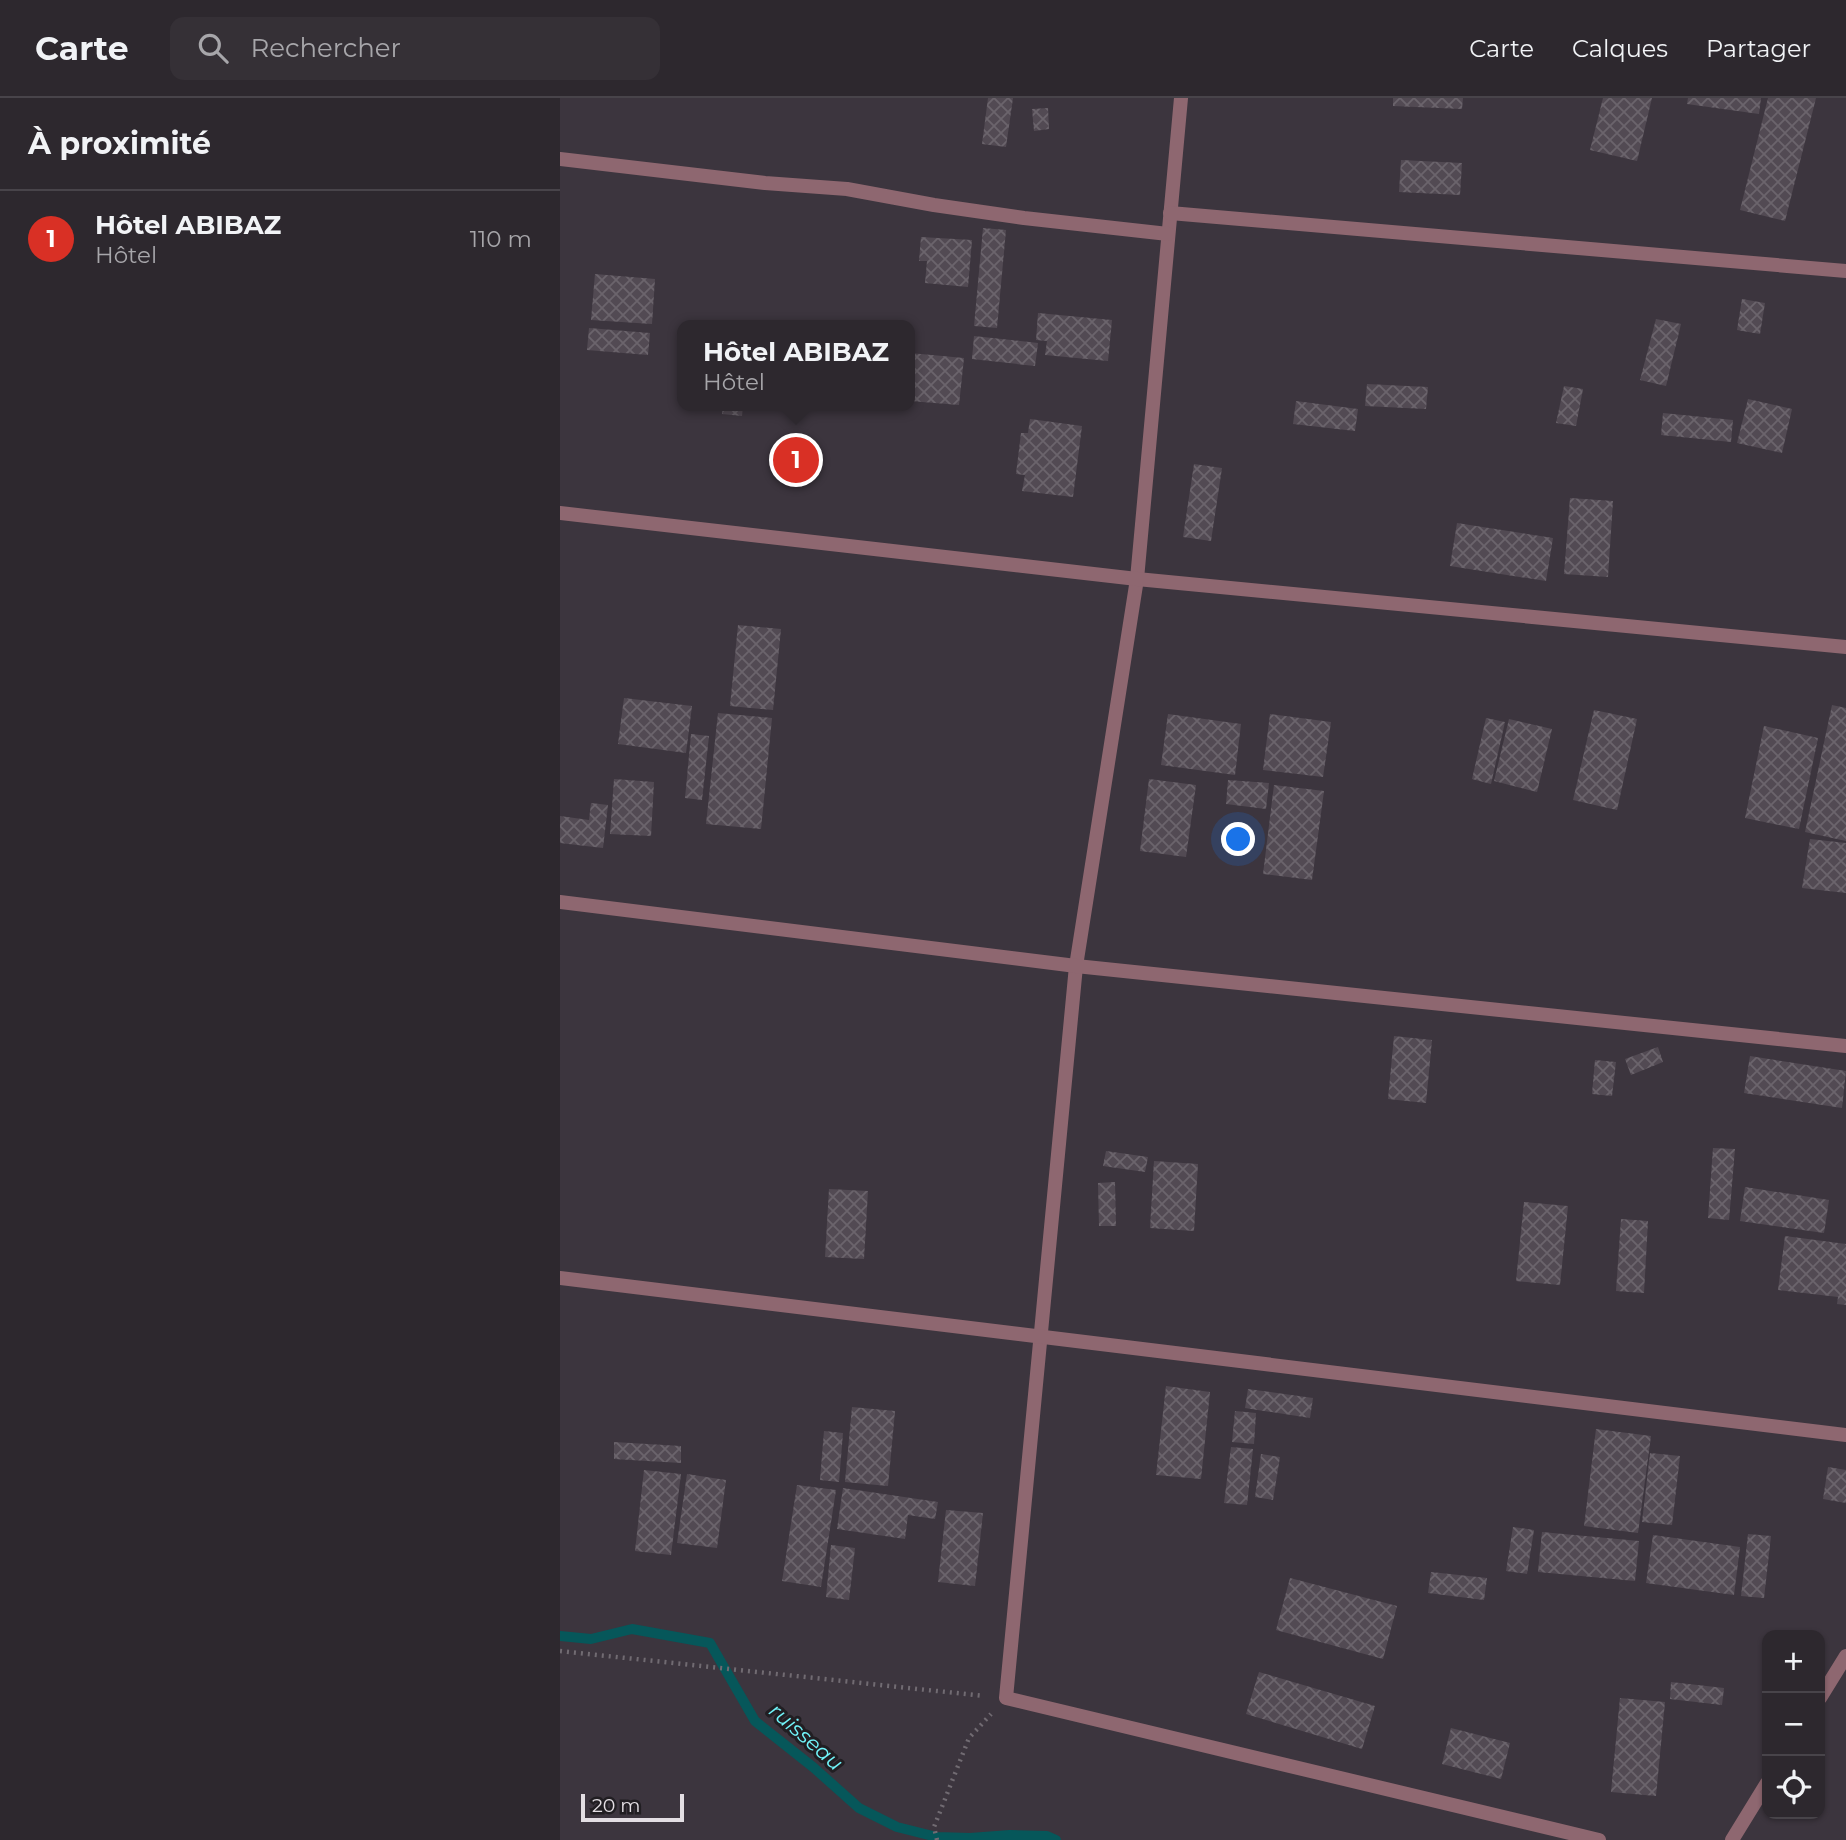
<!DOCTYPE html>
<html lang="fr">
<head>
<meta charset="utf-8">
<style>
  body { margin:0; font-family:Montserrat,sans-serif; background:#353036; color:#f1f3f6 }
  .controls { position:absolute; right:21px; bottom:21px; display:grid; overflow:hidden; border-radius:14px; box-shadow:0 2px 5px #0004 }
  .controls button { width:63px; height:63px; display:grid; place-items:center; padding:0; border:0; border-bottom:2px solid #48444a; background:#2d282e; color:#f1f3f6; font:35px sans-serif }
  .scale { position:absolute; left:21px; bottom:18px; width:103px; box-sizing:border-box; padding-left:7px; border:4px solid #e3dee3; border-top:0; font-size:19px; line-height:24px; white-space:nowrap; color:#e3dee3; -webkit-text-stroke:5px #211e22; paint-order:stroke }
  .you { position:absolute; left:679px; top:742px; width:24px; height:24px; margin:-18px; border:5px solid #fff; border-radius:50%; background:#1a73e8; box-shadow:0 0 0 10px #1a73e833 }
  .badge { display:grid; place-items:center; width:46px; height:46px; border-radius:50%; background:#d93025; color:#fff; font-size:23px; font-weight:700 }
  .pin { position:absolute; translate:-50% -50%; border:4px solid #fff; box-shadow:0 2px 7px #0006 }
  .popup { position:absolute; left:117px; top:222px; width:238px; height:91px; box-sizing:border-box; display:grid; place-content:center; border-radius:14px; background:#2d282e; filter:drop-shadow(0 2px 5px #0005); font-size:23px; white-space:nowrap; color:#a7a6aa }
  .popup b { font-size:26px; color:#f1f3f6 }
  .popup::after { content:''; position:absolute; left:50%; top:100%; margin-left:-14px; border:14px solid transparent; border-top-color:#2d282e }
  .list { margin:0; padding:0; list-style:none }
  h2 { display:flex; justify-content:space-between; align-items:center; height:91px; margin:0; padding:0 28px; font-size:30px }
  h2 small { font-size:23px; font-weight:400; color:#a7a6aa }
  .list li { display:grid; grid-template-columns:46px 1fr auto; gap:21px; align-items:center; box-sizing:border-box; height:98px; padding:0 28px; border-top:2px solid #48444a }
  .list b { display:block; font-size:26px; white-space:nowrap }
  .list p { margin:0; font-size:23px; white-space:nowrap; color:#a7a6aa }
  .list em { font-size:23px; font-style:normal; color:#a7a6aa }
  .icon { flex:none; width:38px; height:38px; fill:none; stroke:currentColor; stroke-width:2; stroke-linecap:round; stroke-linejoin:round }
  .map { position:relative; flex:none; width:1286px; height:1742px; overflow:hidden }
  header { display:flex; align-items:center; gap:42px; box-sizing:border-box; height:98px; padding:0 35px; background:#2d282e; border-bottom:2px solid #48444a }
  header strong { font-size:33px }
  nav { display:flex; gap:38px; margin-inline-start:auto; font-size:24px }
  .search { width:490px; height:63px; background:#353036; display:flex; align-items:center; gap:18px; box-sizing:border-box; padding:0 24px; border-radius:14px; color:#a7a6aa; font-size:26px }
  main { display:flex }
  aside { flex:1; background:#2d282e }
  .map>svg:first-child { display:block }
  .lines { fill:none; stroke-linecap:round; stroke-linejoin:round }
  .stream { stroke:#06575a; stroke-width:10 }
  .building { fill:url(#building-cross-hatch) }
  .path { stroke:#716b72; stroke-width:4.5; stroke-dasharray:2 5; stroke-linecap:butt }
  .street { stroke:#8e6770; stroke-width:14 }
  .labels { text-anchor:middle; stroke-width:6; stroke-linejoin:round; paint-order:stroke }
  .water-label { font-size:21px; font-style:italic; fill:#71f5fa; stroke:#211e22 }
</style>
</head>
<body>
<header>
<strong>Carte</strong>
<div class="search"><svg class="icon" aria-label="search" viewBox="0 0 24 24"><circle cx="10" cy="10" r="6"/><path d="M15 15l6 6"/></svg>Rechercher</div>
<nav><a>Carte</a><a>Calques</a><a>Partager</a></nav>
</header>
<main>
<aside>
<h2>À proximité<small></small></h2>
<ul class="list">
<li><span class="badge">1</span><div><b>Hôtel ABIBAZ</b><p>Hôtel</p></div><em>110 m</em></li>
</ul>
</aside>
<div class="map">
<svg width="1286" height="1742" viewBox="0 0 1286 1742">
  <defs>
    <pattern id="building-cross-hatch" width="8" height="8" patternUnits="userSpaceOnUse" patternTransform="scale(1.75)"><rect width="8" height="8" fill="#524a53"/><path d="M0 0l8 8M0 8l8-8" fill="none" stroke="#6b646c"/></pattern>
  </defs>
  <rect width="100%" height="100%" fill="#3c353e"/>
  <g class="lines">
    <path class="stream" d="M0 1538 31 1541 72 1531 150 1545 195 1623 253 1669 299 1710 337 1729 377 1739 410 1740 450 1737 487 1738 496 1742"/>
  </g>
  <g class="building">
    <path d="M428 0H453L446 49 422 46Z"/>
    <path d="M833 0H903L902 11 833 8Z"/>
    <path d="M1043 0H1092L1077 63 1030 52Z"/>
    <path d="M1128 0H1201L1199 16 1127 6Z"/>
    <path d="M1208 0H1256L1225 123 1180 112Z"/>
    <path d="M488 10 489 31 474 33 472 11Z"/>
    <path d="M841 62 902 65 900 97 839 94Z"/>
    <path d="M423 130 446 132 437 230 414 228Z"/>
    <path d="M361 139 412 142 408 189 365 185 367 163H359Z"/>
    <path d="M35 176 95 181 92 226 31 222Z"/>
    <path d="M1182 201 1205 205 1200 236 1177 232Z"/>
    <path d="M478 215 552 222 548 263 485 257 487 243 476 242Z"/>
    <path d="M1096 221 1121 226 1106 288 1080 282Z"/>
    <path d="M29 230 90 235 88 257 27 252Z"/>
    <path d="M414 238 478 245 475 268 412 261Z"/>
    <path d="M350 255 404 260 399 307 350 303Z"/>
    <path d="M807 286 868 289 866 311 805 308Z"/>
    <path d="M1004 288 1023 291 1016 328 996 325Z"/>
    <path d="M1188 301 1232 311 1222 355 1177 345Z"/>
    <path d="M736 303 798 311 795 333 733 326Z"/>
    <path d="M163 308H183L182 318 162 316Z"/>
    <path d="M1103 315 1173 322 1171 344 1101 337Z"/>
    <path d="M470 321 522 328 513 399 462 393 465 377 456 376 461 335H468Z"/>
    <path d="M634 366 662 370 651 443 623 439Z"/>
    <path d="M1010 400 1053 403 1048 479 1004 476Z"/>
    <path d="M897 425 993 440 986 483 890 468Z"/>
    <path d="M178 527 221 531 213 612 170 608Z"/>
    <path d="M64 600 132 608 126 655 58 646Z"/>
    <path d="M1272 607 1286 610V743L1245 734Z"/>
    <path d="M1034 612 1077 621 1057 712 1013 702Z"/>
    <path d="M158 615 212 620 201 731 146 726Z"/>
    <path d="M608 616 681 626 675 677 601 667Z"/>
    <path d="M710 616 771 624 763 679 703 672Z"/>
    <path d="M926 620 945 624 931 686 912 681Z"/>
    <path d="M949 621 992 631 977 694 934 683Z"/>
    <path d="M1204 628 1258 640 1239 731 1185 720Z"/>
    <path d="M131 636 149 638 142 702 125 700Z"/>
    <path d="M54 681 94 684 91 738 50 736Z"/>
    <path d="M589 681 636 687 626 759 580 753Z"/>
    <path d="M668 682 709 685 706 711 666 706Z"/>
    <path d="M714 687 764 693 752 782 703 776Z"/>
    <path d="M31 705 48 707 43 750 0 745V718L29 722Z"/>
    <path d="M1250 741 1286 745V795L1242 790Z"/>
    <path d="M834 938 872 942 866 1005 828 1001Z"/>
    <path d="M1098 949 1103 964 1071 977 1065 961Z"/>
    <path d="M1190 958 1286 973 1282 1010 1184 995Z"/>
    <path d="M1035 962 1056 964 1052 998 1032 996Z"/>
    <path d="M1153 1050 1175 1051 1169 1122 1148 1120Z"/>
    <path d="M546 1053 588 1059 585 1074 543 1068Z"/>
    <path d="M594 1063 638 1066 634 1133 590 1130Z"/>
    <path d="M555 1084 556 1128H539L538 1085Z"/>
    <path d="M1185 1089 1269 1102 1264 1135 1180 1123Z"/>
    <path d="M269 1091 308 1093 304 1161 265 1159Z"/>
    <path d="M964 1104 1008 1108 1000 1187 956 1183Z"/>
    <path d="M1061 1121 1088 1123 1084 1195 1056 1193Z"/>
    <path d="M1225 1138 1286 1146V1207L1277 1206 1278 1199 1218 1192Z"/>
    <path d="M606 1288 650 1294 641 1381 596 1377Z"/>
    <path d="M688 1291 753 1300 750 1320 685 1310Z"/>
    <path d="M292 1309 335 1313 328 1388 285 1384Z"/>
    <path d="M675 1313 696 1315 694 1346 672 1344Z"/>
    <path d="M1036 1331 1091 1338 1078 1435 1024 1428Z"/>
    <path d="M264 1333 283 1335 279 1384 260 1382Z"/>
    <path d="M54 1344 121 1348V1365L54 1361Z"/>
    <path d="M671 1349 693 1351 687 1407 664 1405Z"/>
    <path d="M1090 1355 1120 1358 1112 1427 1082 1424Z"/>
    <path d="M701 1356 720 1359 713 1402 695 1399Z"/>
    <path d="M1268 1369 1286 1372V1405L1263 1401Z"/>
    <path d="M84 1372 121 1376 111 1457 75 1453Z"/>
    <path d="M127 1376 166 1382 157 1450 117 1445Z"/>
    <path d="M237 1387 276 1392 261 1489 222 1483Z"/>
    <path d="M283 1390 378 1404 375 1421 348 1417 345 1441 277 1431Z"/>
    <path d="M386 1412 423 1415 415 1488 378 1484Z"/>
    <path d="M953 1429 974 1432 967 1476 946 1473Z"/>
    <path d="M982 1434 1079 1443 1075 1483 978 1474Z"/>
    <path d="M1188 1436 1211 1438 1204 1500 1181 1498Z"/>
    <path d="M1093 1437 1180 1449 1174 1497 1086 1485Z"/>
    <path d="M271 1447 295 1450 289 1502 266 1499Z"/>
    <path d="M871 1474 927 1480 924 1502 868 1495Z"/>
    <path d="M730 1480 837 1508 823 1561 716 1532Z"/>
    <path d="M699 1574 815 1608 802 1651 686 1616Z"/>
    <path d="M1111 1584 1164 1590 1162 1607 1110 1601Z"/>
    <path d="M1060 1600 1105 1604 1096 1698 1051 1694Z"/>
    <path d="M891 1630 950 1645 941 1681 882 1666Z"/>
  </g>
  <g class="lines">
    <g class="path">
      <path d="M0 1553 424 1598"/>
      <path d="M377 1742 374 1729 409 1640 431 1616"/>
    </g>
    <g class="street">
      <path d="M621 0 577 481 516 868 446 1600 1039 1742"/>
      <path d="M0 61 205 85 287 91 374 107 464 120 608 136"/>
      <path d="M610 115 1286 173"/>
      <path d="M0 415 577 481 1286 549"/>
      <path d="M0 804 516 868 1286 948"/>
      <path d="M0 1180 1286 1337"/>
      <path d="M1260 1600 1286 1558"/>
      <path d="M1172 1742 1207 1685"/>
    </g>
  </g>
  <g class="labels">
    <g class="water-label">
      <text transform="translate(246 1639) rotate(41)" y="7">ruisseau</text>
    </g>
  </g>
</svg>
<div class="controls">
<button>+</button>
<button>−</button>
<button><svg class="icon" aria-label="locate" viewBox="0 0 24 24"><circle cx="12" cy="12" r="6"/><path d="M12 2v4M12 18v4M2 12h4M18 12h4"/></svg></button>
</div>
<div class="scale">20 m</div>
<div class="you"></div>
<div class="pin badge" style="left:236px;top:362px">1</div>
<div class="popup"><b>Hôtel ABIBAZ</b>Hôtel</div>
</div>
</main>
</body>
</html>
